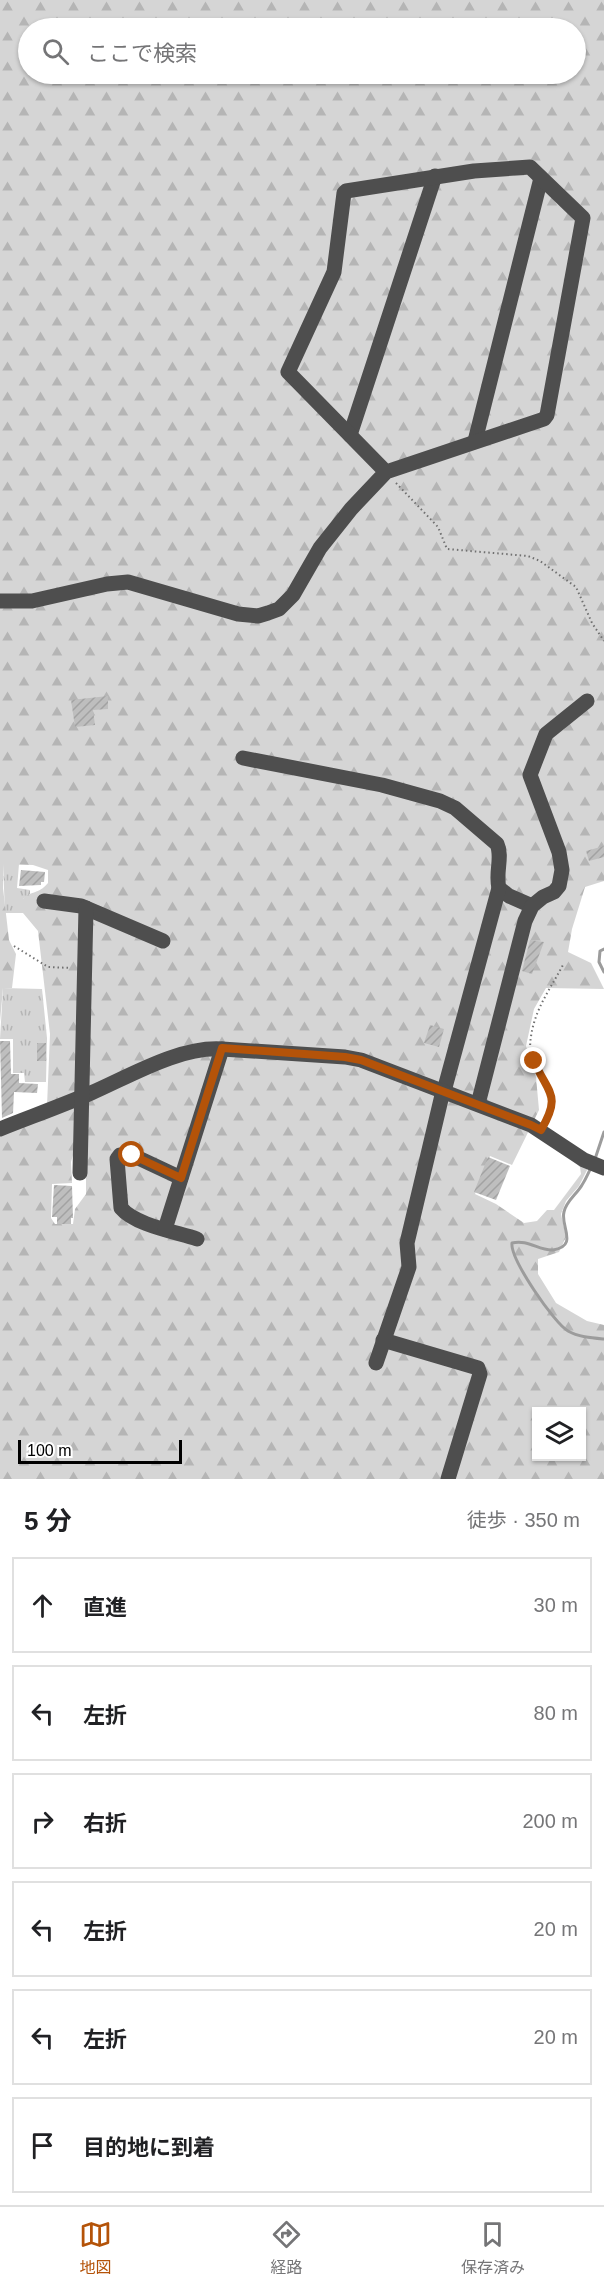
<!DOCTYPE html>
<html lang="ja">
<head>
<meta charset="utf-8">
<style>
  body { margin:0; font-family:Helvetica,"Noto Sans JP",sans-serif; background:#f2f2f2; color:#202124 }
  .controls { position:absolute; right:18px; bottom:18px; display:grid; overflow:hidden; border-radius:0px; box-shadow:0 2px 4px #0004 }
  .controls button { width:54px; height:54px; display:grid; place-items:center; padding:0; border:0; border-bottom:2px solid #e0e0e0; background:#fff; color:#202124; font:30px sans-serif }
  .scale { position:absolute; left:18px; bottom:15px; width:164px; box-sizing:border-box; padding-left:6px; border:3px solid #000; border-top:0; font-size:16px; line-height:21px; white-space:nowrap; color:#000; -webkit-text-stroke:4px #fff; paint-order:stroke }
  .stop { position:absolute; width:18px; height:18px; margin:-14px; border:4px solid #b45309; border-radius:50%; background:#fff }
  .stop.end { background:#b45309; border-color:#fff; box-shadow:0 2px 6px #0008 }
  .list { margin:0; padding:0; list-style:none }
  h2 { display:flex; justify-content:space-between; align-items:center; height:78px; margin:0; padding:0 24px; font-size:26px }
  h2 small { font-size:20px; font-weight:400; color:#757577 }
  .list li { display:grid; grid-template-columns:39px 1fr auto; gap:18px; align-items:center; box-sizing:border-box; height:96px; margin:0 12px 12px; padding:0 12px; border:2px solid #e0e0e0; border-radius:0px }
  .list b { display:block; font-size:22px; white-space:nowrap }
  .list em { font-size:20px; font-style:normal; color:#757577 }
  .icon { flex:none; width:33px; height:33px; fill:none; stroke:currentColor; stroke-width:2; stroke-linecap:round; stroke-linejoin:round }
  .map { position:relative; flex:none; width:604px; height:1479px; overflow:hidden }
  .search { position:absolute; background:#fff; box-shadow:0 2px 4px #0004; left:18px; right:18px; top:18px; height:66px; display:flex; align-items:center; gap:15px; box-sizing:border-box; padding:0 21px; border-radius:33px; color:#757577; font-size:22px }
  .sheet { height:726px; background:#fff }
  nav { display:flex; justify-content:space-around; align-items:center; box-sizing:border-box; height:84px; border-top:2px solid #e0e0e0; background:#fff; font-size:16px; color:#757577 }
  nav a { display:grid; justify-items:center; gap:3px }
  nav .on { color:#b45309 }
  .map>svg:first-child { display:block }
  .grass { fill:url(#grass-tufts) }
  .forest { fill:url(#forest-firs); fill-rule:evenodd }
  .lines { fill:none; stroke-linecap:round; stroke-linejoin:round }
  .stream { stroke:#9c9c9c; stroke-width:3 }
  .building { fill:url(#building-hatch) }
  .path { stroke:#707070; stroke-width:2; stroke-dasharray:1.5 3; stroke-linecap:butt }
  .minor { stroke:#4e4e4e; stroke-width:15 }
  .route { stroke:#b45309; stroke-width:8 }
</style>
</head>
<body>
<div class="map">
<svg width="604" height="1479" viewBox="0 0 604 1479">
  <defs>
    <pattern id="grass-tufts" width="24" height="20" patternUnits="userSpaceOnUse" patternTransform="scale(1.5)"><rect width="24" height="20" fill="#d5d5d5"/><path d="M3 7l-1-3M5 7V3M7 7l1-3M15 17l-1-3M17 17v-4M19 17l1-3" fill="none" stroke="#b5b5b5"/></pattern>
    <pattern id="forest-firs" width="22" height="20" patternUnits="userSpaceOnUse" patternTransform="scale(1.5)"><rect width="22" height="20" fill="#d5d5d5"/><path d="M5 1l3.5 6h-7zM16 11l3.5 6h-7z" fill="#b5b5b5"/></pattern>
    <pattern id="building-hatch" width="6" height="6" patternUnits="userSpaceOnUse" patternTransform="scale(1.5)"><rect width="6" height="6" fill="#bebebe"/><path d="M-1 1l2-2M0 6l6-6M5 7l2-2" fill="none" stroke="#a2a2a2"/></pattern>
  </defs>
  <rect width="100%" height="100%" fill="#fff"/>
  <g class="grass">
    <path d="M3 864H19L17 888 30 890V894L23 899V913H5Z"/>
    <path d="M3 988 42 989 47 1038 46 1082H25L24 1073H13V1039H0Z"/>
  </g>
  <path class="forest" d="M0 0H604V881L585 887 572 929 568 952 591 963 604 989 546 988 534 1009 526 1046 536 1077 539 1110 512 1165 490 1156 475 1194 496 1204 524 1223 537 1221 547 1210H554L581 1174 580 1167 560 1150 588 1168 579 1186 566 1201 561 1214 566 1237 559 1252 538 1259V1274L556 1303 587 1321 604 1325V1479H0V1126L47 1106 50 1034 38 931 23 913V899C31 890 38 895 48 883V870L33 865 3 864V888L9 940 16 954 12 988H3L0 1022ZM28 28H576V74H28ZM75 1148 86 1160V1194L75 1209 73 1224H55L51 1218 52 1184 72 1183 71 1162ZM536 1412H582V1456H536Z"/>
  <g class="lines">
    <g class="stream">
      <path d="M604 949 600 951 599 962 604 972"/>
      <path d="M595 1159 604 1132"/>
      <path d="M591 1168C588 1173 586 1179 582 1185 577 1194 566 1201 564 1212 560 1226 579 1246 553 1250 539 1251 528 1239 512 1243 510 1259 554 1323 568 1331 578 1337 592 1338 604 1339"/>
    </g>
  </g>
  <g class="building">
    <path d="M108 696V709L93 710 95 725 75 727 71 700Z"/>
    <path d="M604 846V857L589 861 586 851Z"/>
    <path d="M21 870 45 872 44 882H41V885L19 886Z"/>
    <path d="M530 940 544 942 532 974 522 971Z"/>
    <path d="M430 1025 444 1029 439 1047 424 1043Z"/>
    <path d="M0 1041H10L11 1074H19V1083L38 1084 37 1093 14 1092 13 1113 2 1118Z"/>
    <rect x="37" y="1043" width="9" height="18"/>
    <path d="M488 1157 510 1166 496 1200 474 1192Z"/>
    <path d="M54 1185 72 1186 73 1218H71V1224H57V1217H52Z"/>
  </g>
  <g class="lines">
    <g class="path">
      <path d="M396 483 438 527 447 549 528 556 540 561 576 587 592 623 604 641"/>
      <path d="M14 946 48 967 71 968"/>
      <path d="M547 1120C564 1081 530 1080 530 1048 531 1013 549 992 564 963"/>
    </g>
    <g class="minor">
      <path d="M350 435 435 176"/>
      <path d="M475 441 541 178"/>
      <path d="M0 601H32L107 584 128 582 238 614 258 616 268 613 279 609 293 595 320 548 351 509 386 472 544 419 547 415 583 218 530 167 474 171 346 191 344 193 334 272 288 372 386 472"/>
      <path d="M243 758 382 785 440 801 455 808 497 844C503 857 495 873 499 888L509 896 532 906"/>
      <path d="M44 901 81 906 163 941"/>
      <path d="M444 1091 499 888"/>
      <path d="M478 1104 525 921 532 906 543 897 554 892 559 886 562 870 559 852 530 775 546 734 587 701"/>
      <path d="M0 1129C30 1117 61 1106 91 1093 130 1076 180 1046 222 1049L345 1057 361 1060 531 1125 584 1160 604 1168"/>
      <path d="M80 1173 86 908"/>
      <path d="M181 1178 132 1155H120L117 1159 121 1208C135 1225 176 1232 197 1239"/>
      <path d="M165 1229 222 1049"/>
      <path d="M383 1340 478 1368 480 1374 448 1479"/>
      <path d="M376 1363 409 1267 407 1243 443 1091"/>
    </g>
  </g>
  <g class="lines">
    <path class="route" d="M132 1155 181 1178 222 1048 345 1057 361 1060 531 1125 541 1130C562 1094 548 1094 534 1061"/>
  </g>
</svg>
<div class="controls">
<button><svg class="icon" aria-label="layers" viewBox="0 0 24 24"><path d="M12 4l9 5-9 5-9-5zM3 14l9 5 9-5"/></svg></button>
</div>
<div class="scale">100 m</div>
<div class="stop" style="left:132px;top:1155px"></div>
<div class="stop end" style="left:534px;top:1061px"></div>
<div class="search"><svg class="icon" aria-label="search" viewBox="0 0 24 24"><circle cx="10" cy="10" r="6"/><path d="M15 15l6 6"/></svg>ここで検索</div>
</div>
<section class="sheet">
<h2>5 分<small>徒歩 · 350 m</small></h2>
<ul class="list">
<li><svg class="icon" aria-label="ahead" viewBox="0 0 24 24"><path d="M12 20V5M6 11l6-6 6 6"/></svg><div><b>直進</b></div><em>30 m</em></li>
<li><svg class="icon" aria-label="left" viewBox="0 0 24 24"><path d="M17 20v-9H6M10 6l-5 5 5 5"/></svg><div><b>左折</b></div><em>80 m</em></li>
<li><svg class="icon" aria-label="right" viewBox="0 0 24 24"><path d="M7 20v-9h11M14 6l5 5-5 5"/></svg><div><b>右折</b></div><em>200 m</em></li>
<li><svg class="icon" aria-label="left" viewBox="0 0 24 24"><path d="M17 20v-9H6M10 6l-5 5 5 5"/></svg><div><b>左折</b></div><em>20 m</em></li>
<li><svg class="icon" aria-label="left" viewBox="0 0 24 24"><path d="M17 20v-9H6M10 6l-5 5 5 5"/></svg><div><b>左折</b></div><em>20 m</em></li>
<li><svg class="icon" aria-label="arrive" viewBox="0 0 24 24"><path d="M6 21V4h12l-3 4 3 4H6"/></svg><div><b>目的地に到着</b></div></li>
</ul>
</section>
<nav>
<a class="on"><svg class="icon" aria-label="map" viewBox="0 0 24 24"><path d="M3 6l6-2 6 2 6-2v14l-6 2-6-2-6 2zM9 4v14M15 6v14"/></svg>地図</a>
<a><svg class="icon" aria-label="directions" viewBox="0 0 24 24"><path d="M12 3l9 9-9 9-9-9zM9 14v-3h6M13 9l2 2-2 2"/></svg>経路</a>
<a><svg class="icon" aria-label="saved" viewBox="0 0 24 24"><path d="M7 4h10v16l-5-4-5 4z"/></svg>保存済み</a>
</nav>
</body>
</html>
